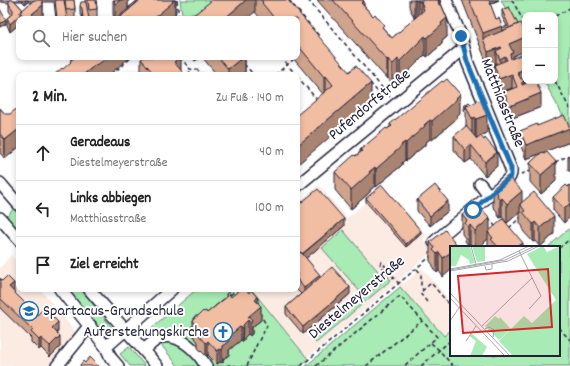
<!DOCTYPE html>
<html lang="de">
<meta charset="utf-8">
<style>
:root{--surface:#fff;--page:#f6f6f6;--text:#222;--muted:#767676;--line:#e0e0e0}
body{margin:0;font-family:Dekko,sans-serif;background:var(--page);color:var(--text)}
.controls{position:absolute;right:12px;top:12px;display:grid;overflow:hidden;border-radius:8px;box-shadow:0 2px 6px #0003}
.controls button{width:36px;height:36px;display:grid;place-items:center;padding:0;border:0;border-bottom:1px solid var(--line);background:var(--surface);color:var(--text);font:20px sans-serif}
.stop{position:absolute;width:12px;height:12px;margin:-9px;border:3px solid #1f6fb2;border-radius:50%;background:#fff}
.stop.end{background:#1f6fb2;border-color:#fff;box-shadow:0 1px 4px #0008}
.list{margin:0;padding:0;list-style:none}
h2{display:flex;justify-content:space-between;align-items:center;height:52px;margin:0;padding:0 16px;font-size:17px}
h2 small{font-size:13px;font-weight:400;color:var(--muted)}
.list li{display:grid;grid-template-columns:26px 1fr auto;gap:12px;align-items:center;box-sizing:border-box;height:56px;padding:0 16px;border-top:1px solid var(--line)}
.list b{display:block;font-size:15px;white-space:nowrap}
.list p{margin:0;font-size:13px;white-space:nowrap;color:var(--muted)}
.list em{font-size:13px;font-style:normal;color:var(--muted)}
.icon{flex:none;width:22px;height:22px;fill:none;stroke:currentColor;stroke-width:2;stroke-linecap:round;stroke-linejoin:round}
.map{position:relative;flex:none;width:570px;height:366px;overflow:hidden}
.search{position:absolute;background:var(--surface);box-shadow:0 2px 6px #0003;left:16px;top:16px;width:284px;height:44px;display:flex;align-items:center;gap:10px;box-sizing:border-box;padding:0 14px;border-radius:8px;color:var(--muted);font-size:15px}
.panel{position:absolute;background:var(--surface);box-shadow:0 2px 6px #0003;left:16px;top:72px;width:284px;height:220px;border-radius:8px}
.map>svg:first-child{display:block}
.built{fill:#fbebe3}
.green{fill:#a9ebb4;stroke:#668678}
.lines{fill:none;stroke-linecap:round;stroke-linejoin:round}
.minor-casing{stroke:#22223b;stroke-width:14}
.path{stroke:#22223b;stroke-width:1.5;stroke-dasharray:4 3;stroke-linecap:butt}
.minor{stroke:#fff;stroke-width:11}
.wall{fill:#cfa38c;stroke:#22223b;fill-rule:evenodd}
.shaded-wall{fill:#a98472;stroke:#22223b}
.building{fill:#f1bda3;stroke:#22223b}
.route{stroke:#1f6fb2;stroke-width:5}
.labels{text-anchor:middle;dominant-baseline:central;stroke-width:4;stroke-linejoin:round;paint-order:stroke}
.street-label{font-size:16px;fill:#22223b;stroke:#fff}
.poi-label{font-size:16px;fill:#22223b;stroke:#fff;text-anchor:start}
.inset-road{fill:none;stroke:#a7a7b1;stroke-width:1}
.view{fill:#d62828;fill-opacity:0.15;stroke:#d62828;stroke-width:2}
.inset-edge{fill:none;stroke:#22223b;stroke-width:2}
</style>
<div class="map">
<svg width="570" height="366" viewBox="0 0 570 366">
<rect width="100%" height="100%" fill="#fff"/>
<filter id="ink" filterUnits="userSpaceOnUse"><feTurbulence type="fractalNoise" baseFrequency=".025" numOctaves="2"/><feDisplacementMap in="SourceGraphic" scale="8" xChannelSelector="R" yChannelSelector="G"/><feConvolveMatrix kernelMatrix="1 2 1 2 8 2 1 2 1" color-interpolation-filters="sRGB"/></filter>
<g filter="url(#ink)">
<path class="built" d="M382 184 427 236 423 239 433 251 400 279 404 284 422 268 451 302V330L444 336 396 283 307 358 251 289H297V204L319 185 347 218 366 202 364 200Z
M11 255 19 264V289H40L77 334 52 366H0V268Z"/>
<path class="green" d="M180 0H213C202 10 198 16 182 14Z
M501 0H570V129L544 81H555V15H525V45Z
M13 209 19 215V233L6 218Z
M570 228V366H306L400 287 444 336 451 330V355H559V247H548Z
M343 230 383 277 362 294 322 248Z
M388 277 391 280 316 343 313 340Z
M66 289H81L114 330V332L106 337Z
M197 289H231L235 294 240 289H251L308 359 300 366H178L149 330Z
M129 347 145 366H130L120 354Z"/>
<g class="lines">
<g class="minor-casing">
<path id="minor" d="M0 183 19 205
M480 184 489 196
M297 186 463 49
M0 218 19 240
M434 242 503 184C508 179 512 177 511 169L467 61 461 36 446 0
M60 289 106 347 111 358 118 366
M89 289C111 315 135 339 157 366
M106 347 172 289
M144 350C149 346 155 339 162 337 180 333 198 352 206 366
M57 366 90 325"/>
</g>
<path class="path" d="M177 0 179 18 178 19
M289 0 320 37 318 38
M308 0 390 97
M512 0 525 24
M555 16 570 8
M180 57 190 69 200 71 203 75
M281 57 296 75
M244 64 254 75
M349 72 355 66 356 67
M111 75 132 57
M189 75 190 69
M275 75 294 59
M297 76 318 101
M555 81 570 109
M370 83 384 99
M555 162 570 155
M521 174 531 171
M489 218 495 226
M509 228 521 217
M559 248 570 239
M417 269 421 274V286L423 290
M387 273 390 276 393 278
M384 275 387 273 380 264 382 262 399 284
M230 295 238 289
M427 302 420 293 431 283 449 304 451 314
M559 328 570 340
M185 332 193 326
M431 343 439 350 453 366
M227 366 228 365 237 366
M247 366 257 344 267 326 260 314
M301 366 431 256
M316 366 400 296 437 337 404 366
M366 366 422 321
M421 366 451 340"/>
<use href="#minor" class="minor"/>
</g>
<path class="wall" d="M0 0H74L75 9V19H56L54 2H44L43 3V15L39 19H19V24L10 32 7 25V18L11 14 9 11V3L1 2ZM15 1H22L25 4 28 2H31L23 10Z
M85 0H96L97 9V19H82V16L80 13V6L85 2Z
M113 0H128V8L138 0H176V13L175 14V17L173 19H114L113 14Z
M212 0H288L371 102 323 94 292 57H297V19H261L255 12Z
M317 0H363L364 6 392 38 417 17 414 18 409 6V0H440V4L447 37 442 41V44L427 57 425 55 400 80 398 78 392 83 388 78 387 79Z
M462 0H499L490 4 496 19 502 28 507 26 502 17V10L509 7 513 58 524 83V84L541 107 510 119 504 106V92L512 89V88L499 93 494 79V65L496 64V63L488 66Z
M192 57H200L195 61Z
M202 57H245V74L244 75H217Z
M141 59 181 71 185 75H141Z
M469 102 487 133 476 138 497 166 485 176 471 159 465 163 454 150V136L467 127 466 125V112L464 110V106Z
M0 108 5 114V159L0 153Z
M460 113 457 116V118L432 140 430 139 425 143V145L406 161 405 160 402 163V165L376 187 375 186 370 190V192L351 209 335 190V172L360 152V150L387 129 390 127V124Z
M537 126 570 142 543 152 556 181 541 194 530 182V163L542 153 526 159 520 144V131Z
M570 155V172L568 170V157Z
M570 185V217L564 223 553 210V197Z
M493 188 522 203 554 234 540 247 535 241 533 242 523 231V227L520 223V212L507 223 502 217 500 218 497 214V211L493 207Z
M366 198 421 234 406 247 366 202Z
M417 200 448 211 430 226 417 211Z
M297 206 344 226 306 258 320 278 350 294 303 334 286 314V307L301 294 296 289H297Z
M462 215 490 230 523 247H488V239L479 247H473L470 244 468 245 465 241V238L462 234Z
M430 242 458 247 443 277 439 271 437 273 433 268V265L430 261Z
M0 278 37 315 58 332 57 333 60 347 50 357 41 348 39 350 31 342V338L0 308Z
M226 294 231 297 258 302 261 320 252 327V334L250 336 248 334 244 338V340L242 342 241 340 229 350V355L223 359V362L222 363 220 362 217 364 208 355 206 356 198 348V342L193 335V321L194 320V317L198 316 204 312 207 313 226 297Z"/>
<path class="shaded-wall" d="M25 0H28V2L25 4Z
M120 0H128V12L120 19H115V4Z
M174 0H175V17L173 19H153Z
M246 0H255V12L246 19H224Z
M414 0H416V17L414 18Z
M438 0H440V18Z
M484 0H499L484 6Z
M364 1V20L361 3Z
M421 1V20L418 21V2Z
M43 5V15L39 19H32V14Z
M20 15V19H19V24L10 32V24Z
M447 18V37L442 41V44L427 57V38L441 23Z
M6 20V24L0 27V24Z
M502 26V37L483 39V33Z
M425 36V55L400 80V61Z
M525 37V51L513 56V65L510 67 509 44Z
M501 47V58L505 56V70L500 72V59L496 51V63L488 66V52Z
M71 57H74V59L71 62Z
M108 57H130L109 75H83L95 65Z
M181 57V75L174 62Z
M195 57H200L195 61Z
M243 57H245V74L244 75H228V69Z
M388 59V78L387 79V60Z
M398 59V78L392 83V65Z
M525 69V81H528L524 83V95L517 72Z
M512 74V88L499 93V79Z
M326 76V95L324 96V77Z
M371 83V102L297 165V146Z
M541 93V107L510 119V106Z
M460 94V113L457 116V118L432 140V121Z
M487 115V133L476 138V119Z
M475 117V136L472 138V119Z
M430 120V139L425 143V145L406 161V143Z
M570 128V142L526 159V145Z
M19 129V147L5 159V140Z
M405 142V160L402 163V165L376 187V169Z
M471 145V159L465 163V150Z
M497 152V166L485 176V162Z
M556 162V181L541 194V175Z
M375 167V186L370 190V192L351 209V190Z
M522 191V207L520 204V212L507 223V204Z
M502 198V217L500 218V200Z
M448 201V211L430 226V216Z
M570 203V217L564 223V209Z
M554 216V234L540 247V228Z
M490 218V234L488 232V239L479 247H475V231Z
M344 219V226L297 266V259Z
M535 222V241L533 242V224Z
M470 225V244L468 245V227Z
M421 231V234L406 247V244Z
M523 243V247H517Z
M439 252V271L437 273V254Z
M451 252V270L443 277V258Z
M320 275V285L304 298V288Z
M14 283V294L9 287Z
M350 287V294L303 334V327Z
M258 298V309L261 306V320L252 327V334L250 336V322L248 320V334L244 338V340L242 342 243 325 248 317 255 300Z
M58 322V332L52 339V328Z
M241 326V340L229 350V355L223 359V362L222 363V350L223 346 228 337Z
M60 336V347L50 357V346Z
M41 338V348L39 350V340Z
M208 341V355L206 356V343Z
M220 349V362L217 364V351Z"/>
<path class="building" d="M9 0H14L23 10 20 12V15L10 24 7 18 13 13V10L9 4Z
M34 0H42L43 5 32 14 37 19H26L20 12Z
M55 0H64L67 19H57Z
M65 0H74L75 9 66 10Z
M88 0H96L97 9 89 10Z
M114 0H120L115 4Z
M138 0H140L118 19H116Z
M140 0H174L172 1 173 2 153 19H118Z
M212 0H246L224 19H189Z
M261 0H288L349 72 356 66 371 83 297 146V115L333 85 326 76 324 77 297 44V19H275L262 3 263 2Z
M333 0H363L364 1 361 3 373 16 375 14 384 25 382 27 392 38 424 10 421 1 418 2 417 0H438L439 5 441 4 447 18 441 23 442 25 427 38 425 36 400 61 398 59 392 65 388 59 387 60Z
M469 0H489L496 19 499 18 502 26 483 33Z
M81 2H86L89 19H83L82 8 80 6Z
M509 7 518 24 502 31V28L509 26 502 10Z
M0 9 6 20 0 24Z
M521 23 525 31V37L509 44 513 52 510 54 511 59 525 53V69L517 72 521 79H523L524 82H522V85L531 81H536L541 93 510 106 504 92 517 87 512 74 499 79 494 65 507 60 505 56 500 59 496 51 502 48 501 47 488 52 483 39Z
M75 57H108L100 63 95 65 83 75H54L62 68 63 69 71 62 70 61Z
M144 57H181L174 62 185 75H155L141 59Z
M218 57H243L228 69Z
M447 79 460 94 456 98 457 99 432 121 430 120 424 125 425 126 406 143 405 142 401 145 402 146 376 169 375 167 369 172 370 173 351 190 335 172 354 155 356 156 362 151 360 150 386 128 387 129 392 126 390 124 442 81 443 82Z
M481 100 487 115 476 119 475 117 472 119 466 106Z
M469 102 471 104 466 106V109L464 106Z
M19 107V129L5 140 0 134V108L5 114H10Z
M564 115 570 128 526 145 520 131 537 124V126Z
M466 126 477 139 481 136 484 140 485 138 497 152 485 162 471 145 465 150 454 136Z
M542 152 544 154 547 152 556 162 541 175 530 163Z
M508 176 522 191 507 204 502 198 500 200 497 196 498 194 493 188Z
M382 185 421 231 406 244 366 198Z
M435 185 448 201 430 216 417 200Z
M566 185 568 187 570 185V203L564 209 553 197Z
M318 189 344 219 302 254 301 252 297 255V206Z
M534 192 554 216 540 228 535 222 533 224 523 212 525 211 520 204Z
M476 203 490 218 475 231 470 225 468 227 465 223 467 221 462 215Z
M503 219 523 243 517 247H498L491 239 493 238 488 232Z
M445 230 458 246 456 247H451V252L443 258 439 252 437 254 433 250 435 248 430 242Z
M301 252 320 275 304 288 297 279V255Z
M332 267 350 287 303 327 286 307Z
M7 276 14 283 9 287 37 315 44 308 58 322 52 328 60 336 50 346 41 338 39 340 31 332 33 330 0 298V278L2 281Z
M240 289H246L249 293 251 290 258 298 255 300 261 306 248 317 250 316 252 321 250 322 248 320 243 325 244 327 242 328 241 326 228 337 229 339 228 340 229 342 223 346V348L222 350 220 349 217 351 208 341 206 343 198 334 200 332V330L193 321 195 319 194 317 196 316H198L203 311 204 312 206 311 207 313 228 296 226 294 228 292 231 297 237 292V290H239Z
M90 357 99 366H80V365L83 361 85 363Z"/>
</g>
<g class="lines" filter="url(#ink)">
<path class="route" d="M461 36 467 61 511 168V176L473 210"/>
</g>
<defs>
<g id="school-ring" transform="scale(1)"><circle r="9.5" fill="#fff" stroke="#1f6fb2" stroke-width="1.5"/><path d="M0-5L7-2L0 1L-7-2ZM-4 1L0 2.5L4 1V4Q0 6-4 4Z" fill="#1f6fb2"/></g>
<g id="church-ring" transform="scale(1)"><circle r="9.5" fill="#fff" stroke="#1f6fb2" stroke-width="1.5"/><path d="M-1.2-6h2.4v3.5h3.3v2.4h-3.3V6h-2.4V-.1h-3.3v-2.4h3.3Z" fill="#1f6fb2"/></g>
</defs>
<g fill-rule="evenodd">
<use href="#school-ring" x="29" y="311"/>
<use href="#church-ring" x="223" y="332"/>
</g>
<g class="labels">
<g class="street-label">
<text transform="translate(502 103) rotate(68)">Matthiasstraße</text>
<text transform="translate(370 105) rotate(-40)">Pufendorfstraße</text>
<text transform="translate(357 298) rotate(-40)">Diestelmeyerstraße</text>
</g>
<g class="poi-label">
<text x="43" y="311">Spartacus-Grundschule</text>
<text x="209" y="332" text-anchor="end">Auferstehungskirche</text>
</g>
</g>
<g transform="translate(450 246)">
<rect width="110" height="110" fill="#fff"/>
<path d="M0 0H20L25 17 20 18 19 14 11 9 6 20H0ZM22 0H35V15L27 16ZM93 0 97 6 110 0V110H63L49 95 74 70 82 77 106 54 77 8ZM45 70 49 73 50 71 61 83 49 94 35 80ZM21 87 37 101 32 110H20L26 95 19 90Z" fill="#a9ebb4"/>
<path class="inset-road" d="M21 0 26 18M69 5 91 50 79 63M35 20 36 24 42 23V18M0 23 50 14 79 0M0 24 55 14 85 0M0 25 58 15 89 0M0 47 60 110M0 52 55 110M0 75 11 59M32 80 82 32M35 83 39 81 44 84 43 91M16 95 26 80"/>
<path class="view" d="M98 23 102 81 13 87 8 30Z"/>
<rect width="110" height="110" class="inset-edge"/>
</g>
</svg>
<div class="controls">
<button>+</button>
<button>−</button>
</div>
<div class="stop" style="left:473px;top:210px"></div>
<div class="stop end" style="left:461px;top:36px"></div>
<div class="search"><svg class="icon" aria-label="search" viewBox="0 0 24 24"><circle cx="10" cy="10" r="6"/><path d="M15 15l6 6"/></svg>Hier suchen</div>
<section class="panel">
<h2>2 Min.<small>Zu Fuß · 140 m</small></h2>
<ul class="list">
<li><svg class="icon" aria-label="ahead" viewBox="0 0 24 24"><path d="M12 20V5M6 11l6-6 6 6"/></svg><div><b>Geradeaus</b><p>Diestelmeyerstraße</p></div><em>40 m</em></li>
<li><svg class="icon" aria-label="left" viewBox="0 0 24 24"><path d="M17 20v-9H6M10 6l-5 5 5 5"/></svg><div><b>Links abbiegen</b><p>Matthiasstraße</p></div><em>100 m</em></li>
<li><svg class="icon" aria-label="arrive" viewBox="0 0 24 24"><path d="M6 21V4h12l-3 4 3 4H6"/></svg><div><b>Ziel erreicht</b></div></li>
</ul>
</section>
</div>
